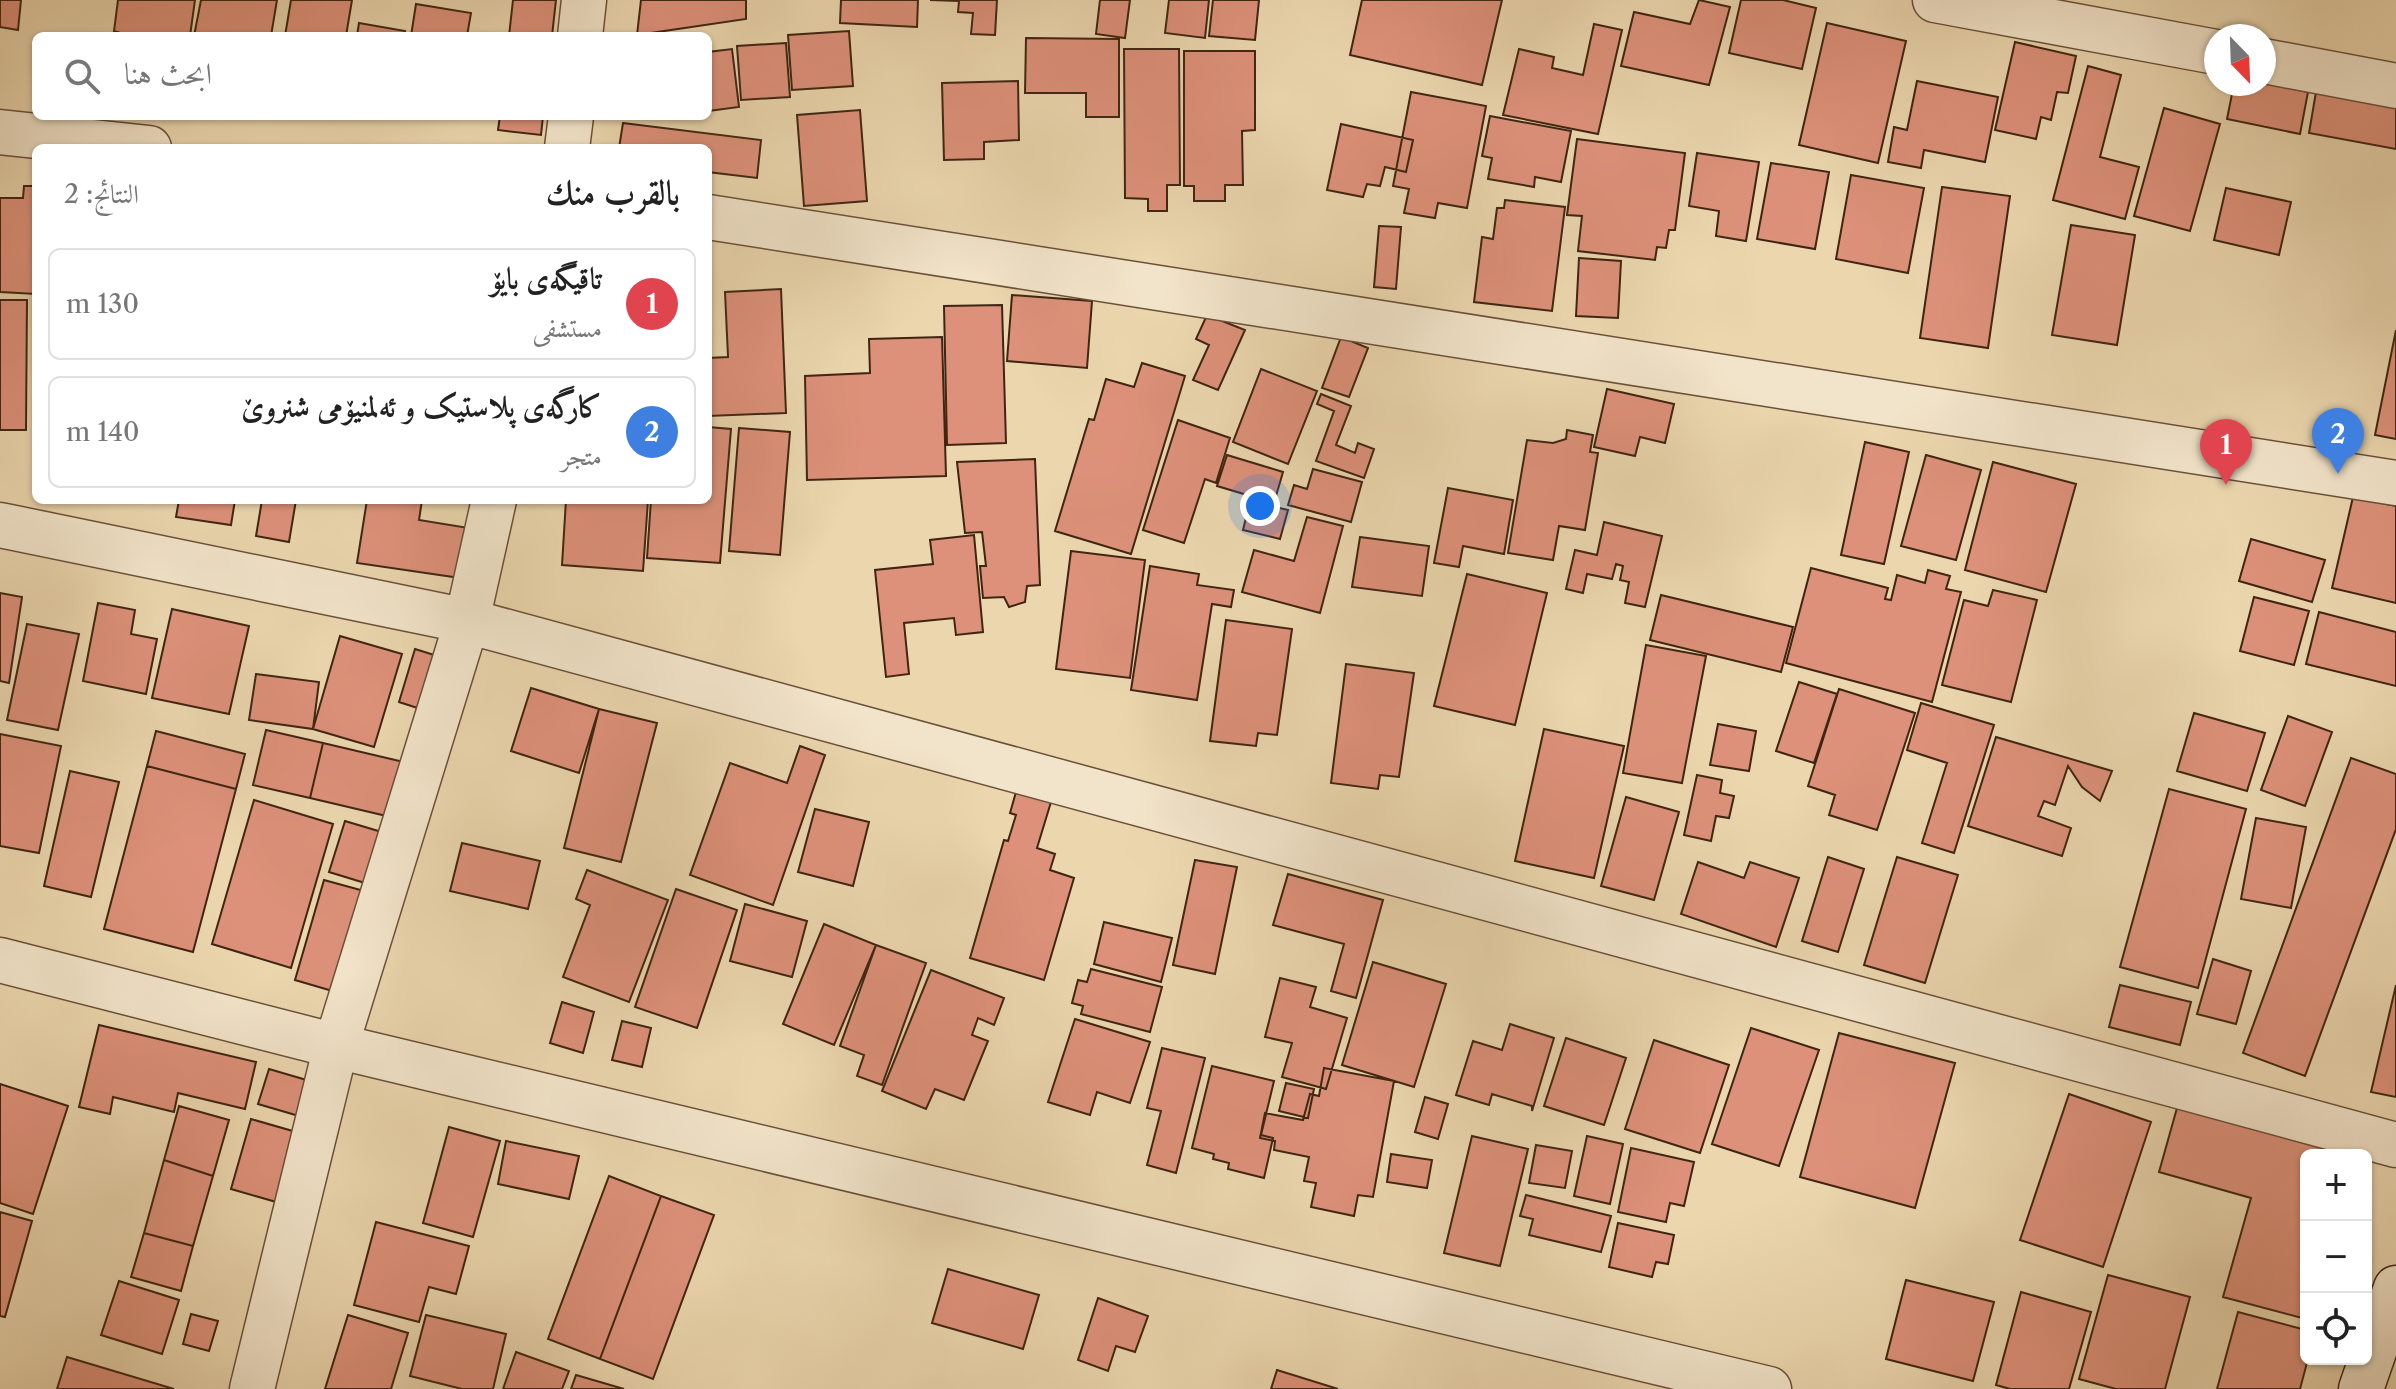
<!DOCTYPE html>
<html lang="ar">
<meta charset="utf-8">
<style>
:root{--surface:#fff;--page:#f6f6f6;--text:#222;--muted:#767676;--line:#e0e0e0;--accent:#d93025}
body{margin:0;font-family:"Libre Caslon Text",Amiri,serif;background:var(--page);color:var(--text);direction:rtl}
.controls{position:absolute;right:24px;bottom:24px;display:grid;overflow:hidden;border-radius:12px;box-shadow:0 2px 6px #0004}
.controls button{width:72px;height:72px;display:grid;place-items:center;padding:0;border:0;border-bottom:2px solid var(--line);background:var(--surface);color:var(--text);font:40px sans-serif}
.compass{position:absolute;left:2204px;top:24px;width:72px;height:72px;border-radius:50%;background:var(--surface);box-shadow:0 2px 6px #0004;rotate:157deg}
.you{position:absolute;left:1260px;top:506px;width:28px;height:28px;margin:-20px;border:6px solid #fff;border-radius:50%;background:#1a73e8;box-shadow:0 0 0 12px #1a73e833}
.badge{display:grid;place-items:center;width:52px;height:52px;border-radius:50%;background:var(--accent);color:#fff;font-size:26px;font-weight:700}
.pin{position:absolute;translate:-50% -66px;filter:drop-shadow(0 2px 4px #0008)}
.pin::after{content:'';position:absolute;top:42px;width:28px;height:24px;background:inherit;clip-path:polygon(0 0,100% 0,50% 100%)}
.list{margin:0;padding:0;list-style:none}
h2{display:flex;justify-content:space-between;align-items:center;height:104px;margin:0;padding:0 32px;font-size:34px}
h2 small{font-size:26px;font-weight:400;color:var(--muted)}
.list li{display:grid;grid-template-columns:52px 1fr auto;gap:24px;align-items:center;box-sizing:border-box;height:112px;margin:0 16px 16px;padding:0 16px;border:2px solid var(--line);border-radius:12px}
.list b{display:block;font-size:30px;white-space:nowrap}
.list p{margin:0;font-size:26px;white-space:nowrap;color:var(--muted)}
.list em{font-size:26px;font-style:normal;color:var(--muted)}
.icon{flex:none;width:44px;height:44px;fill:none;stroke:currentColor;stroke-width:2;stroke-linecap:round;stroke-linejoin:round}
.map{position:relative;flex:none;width:2396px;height:1389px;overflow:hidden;direction:ltr}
.search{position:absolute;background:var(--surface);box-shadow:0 2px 6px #0004;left:32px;top:32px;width:680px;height:88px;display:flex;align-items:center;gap:20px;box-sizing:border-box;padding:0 28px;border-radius:12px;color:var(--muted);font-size:30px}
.panel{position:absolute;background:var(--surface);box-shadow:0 2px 6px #0004;left:32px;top:144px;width:680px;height:360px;border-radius:12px;direction:rtl}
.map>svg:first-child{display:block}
.building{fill:#dd917a;stroke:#3f2512;stroke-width:2}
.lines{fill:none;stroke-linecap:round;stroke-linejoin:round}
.street-casing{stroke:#6a5139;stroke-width:47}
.secondary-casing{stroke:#3f2512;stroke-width:47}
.street{stroke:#f2e4ca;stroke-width:44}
.secondary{stroke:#f2e4ca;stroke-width:44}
</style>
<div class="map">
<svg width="2396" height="1389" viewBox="0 0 2396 1389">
<rect width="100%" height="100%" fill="#ebd6ae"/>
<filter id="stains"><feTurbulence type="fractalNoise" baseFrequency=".0025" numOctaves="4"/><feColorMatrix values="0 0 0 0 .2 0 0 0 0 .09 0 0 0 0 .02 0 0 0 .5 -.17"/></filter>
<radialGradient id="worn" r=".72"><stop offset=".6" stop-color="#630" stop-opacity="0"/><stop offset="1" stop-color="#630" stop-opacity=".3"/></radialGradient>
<path class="building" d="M0 0H21L18 30 0 27Z
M118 0H195L190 36H130L114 31Z
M201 0H277L271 36H194Z
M291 0H352L346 36H285Z
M513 0H556L552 36H509Z
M641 0H746V19L637 35Z
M841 0H918L917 27 840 23Z
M930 0H997L995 35 971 34 973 13 958 12 959 1Z
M1100 0H1130L1125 38 1096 34Z
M1169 0H1209L1205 38 1165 33Z
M1213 0H1259L1255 40 1209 36Z
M1362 0H1502L1482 85 1350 55Z
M1699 0 1730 7 1709 85 1621 66 1634 12 1690 24Z
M1741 0H1783L1816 8 1802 69 1729 53Z
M416 4 471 13 467 36H411Z
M359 23 405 31 404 36H357Z
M1827 23 1906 41 1878 163 1799 145Z
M1594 24 1622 30 1598 134 1503 115 1519 49 1554 57 1552 68 1583 75Z
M849 31 853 86 792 90 788 35Z
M1026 38 1119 39V117H1086V93H1025Z
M2015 42 2076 56 2068 93 2057 92 2051 120 2041 117 2036 139 1995 130Z
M786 43 790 97 741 100 737 46Z
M732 49 739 107 708 111V52Z
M1124 49H1179L1180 185H1167V211H1148V199L1125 198Z
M1184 51H1255V130L1242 131 1243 185H1225V201H1194V186H1184Z
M2088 66 2121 75 2100 157 2139 167 2125 219 2053 200Z
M1018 81 1019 140 984 142V159L944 160 942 83Z
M1917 81 1998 97 1985 162 1924 150 1921 168 1888 162 1894 127 1907 130Z
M2264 83 2308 92 2300 134 2227 119 2234 84Z
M1411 92 1486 106 1467 208 1438 203 1435 218 1404 213 1409 189 1393 186Z
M2316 92 2396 107V149L2309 133Z
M2164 108 2220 124 2190 231 2134 216Z
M860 110 867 201 804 206 797 115Z
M500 116H543L541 135 498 130Z
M1490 116 1571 131 1561 182 1535 177 1534 187 1488 179 1492 158 1482 156Z
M623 123 761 140 757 178 708 172V148H619Z
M1341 124 1413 140 1406 172 1385 167 1380 186 1367 184 1363 197 1327 190Z
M1577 139 1685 153 1675 230H1669L1666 248 1657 247 1655 260 1578 251 1582 216 1567 215Z
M1697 153 1759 162 1746 241 1716 236 1719 211 1689 206Z
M1771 163 1829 172 1815 249 1757 239Z
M1851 175 1924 188 1908 273 1836 259Z
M24 186H36V294L0 292V198H23Z
M1942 187 2010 196 1988 348 1920 338Z
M2226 188 2291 202 2279 255 2214 240Z
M1505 200 1565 207 1552 311 1474 302 1482 237 1493 239 1497 208H1504Z
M2071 225 2135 235 2117 345 2052 335Z
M1379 226 1401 227 1396 289 1374 287Z
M1579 258 1621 261 1618 318 1576 316Z
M781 289 786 413 708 416V358L728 357 725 292Z
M1012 295 1092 301 1087 368 1007 361Z
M0 300H27L26 430H0Z
M1002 305 1006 443 947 445 944 306Z
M1207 315 1245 330 1218 390 1193 380 1209 345 1196 339Z
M2396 330V439L2375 435Z
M942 337 946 476 807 480 805 376 870 373 869 339Z
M1341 337 1368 348 1349 397 1322 388Z
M1142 363 1185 376 1131 554 1055 531 1089 419 1094 420 1106 379 1134 387Z
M1261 369 1317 391 1288 464 1233 442Z
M1607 389 1674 404 1665 443 1640 437 1635 456 1594 447Z
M1321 394 1351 406 1336 445 1355 453 1358 443 1374 449 1364 478 1316 461 1334 411 1317 404Z
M1178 420 1230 438 1216 483 1205 479 1184 543 1143 530Z
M708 427 731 429 720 563 647 558 651 500H708Z
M739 428 790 432 780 555 729 551Z
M1567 430 1593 435 1590 452 1598 453 1585 530 1559 526 1553 560 1508 553 1527 440 1553 443 1566 439Z
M1865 442 1909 452 1884 564 1841 555Z
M1227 455 1283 472 1274 503 1217 486Z
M1926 455 1981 470 1956 560 1901 546Z
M1035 459 1040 585 1027 586 1025 602 1009 607 1004 597 983 598 980 566H986L982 532 965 533 957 462Z
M1993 462 2076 484 2046 592 1965 570Z
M1313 469 1362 482 1351 522 1288 505 1294 485 1307 489Z
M1448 488 1513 500 1504 554 1463 546 1459 567 1434 563Z
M2353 497 2396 506V603L2332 588Z
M179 500H235L231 525 176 517Z
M262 500H296L289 542 256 536Z
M367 500H422L419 520 481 530 474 580 357 563Z
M566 500H648L643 571 562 565Z
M1250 501 1288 510 1280 539 1243 530Z
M1307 517 1343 526 1320 613 1242 592 1254 550 1294 561Z
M1604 522 1662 536 1645 607 1625 603 1629 582 1620 580 1623 566 1616 564 1612 579 1587 574 1583 593 1566 589 1575 550 1597 555Z
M974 535 983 632 956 635 954 618 904 623 909 674 886 677 875 570 933 564 930 540Z
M1360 537 1429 546 1422 596 1352 587Z
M2251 539 2325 560 2312 602 2239 581Z
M1071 551 1145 560 1130 678 1056 669Z
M1150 566 1199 574 1197 585 1234 590 1231 607 1212 604 1197 700 1131 690Z
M1811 568 1888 588 1885 599 1891 600 1897 575 1925 583 1928 570 1950 576 1946 589 1961 592 1932 702 1786 663Z
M1467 574 1547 593 1515 725 1434 706Z
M1993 590 2037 600 2011 702 1942 685 1964 600 1988 606Z
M0 593 22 597 9 683 0 681Z
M1661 595 1793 627 1781 672 1650 640Z
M2254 597 2309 611 2294 665 2240 651Z
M98 603 135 610 131 634 157 639 146 694 83 681Z
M172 609 249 626 229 714 152 698Z
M2319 612 2396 632V686L2306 664Z
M1226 620 1292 629 1277 735 1258 733 1256 746 1210 741Z
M27 624 79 634 58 730 7 720Z
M340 636 402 654 374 747 313 729Z
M1646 645 1706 656 1682 783 1623 773Z
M415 649 450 660 433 713 399 702Z
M1346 664 1414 673 1399 777 1380 775 1378 789 1331 783Z
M256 674 319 682 313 729 249 720Z
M1799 682 1837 694 1814 763 1776 751Z
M531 688 599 709 579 773 511 751Z
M1839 689 1915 713 1877 830 1829 815 1835 795 1808 786Z
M1921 703 1994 725 1954 853 1922 843 1947 763 1907 750Z
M599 709 657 723 621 862 564 848Z
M2194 713 2265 733 2247 791 2177 771Z
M2288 716 2332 732 2305 806 2261 790Z
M1718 724 1756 731 1749 771 1710 765Z
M1544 729 1624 746 1594 878 1515 861Z
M266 730 323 743 310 798 253 785Z
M156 731 245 754 236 789 147 766Z
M0 734 61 746 39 853 0 846Z
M1996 737 2112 771 2100 801 2082 787 2068 766 2055 805 2044 801 2038 816 2071 828 2062 856 1968 826Z
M323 743 408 763 395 818 310 798Z
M800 746 825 755 773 905 690 875 730 763 787 783Z
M2351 758 2396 774V829L2305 1076 2243 1053Z
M147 766 236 789 193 952 104 929Z
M70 771 119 782 91 897 44 886Z
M1697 775 1722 780 1720 793 1734 796 1729 818 1716 816 1711 841 1684 835Z
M2169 789 2246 809 2198 988 2120 967Z
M1016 792 1051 802 1037 848 1055 854 1050 870 1074 878 1044 980 970 958 1004 840 1008 841 1016 815 1010 813Z
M1626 797 1679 812 1654 900 1601 886Z
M254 800 333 824 291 968 212 944Z
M815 809 869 822 853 886 798 872Z
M2256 818 2306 827 2291 908 2241 899Z
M345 821 395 836 378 887 329 872Z
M462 843 540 861 528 909 450 891Z
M1828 857 1864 869 1838 952 1802 941Z
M1897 857 1958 875 1925 983 1864 965Z
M1195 860 1237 867 1215 974 1173 965Z
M1698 862 1744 878 1750 862 1799 878 1776 947 1681 914Z
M587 870 668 900 629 1002 563 977 590 905 576 899Z
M1288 874 1383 900 1356 998 1331 991 1344 944 1273 925Z
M324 880 375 894 346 995 295 980Z
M676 889 737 910 697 1028 635 1007Z
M745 904 807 921 792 977 730 961Z
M1104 922 1172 938 1161 982 1094 964Z
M824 924 876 945 834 1045 783 1024Z
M876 945 926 963 882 1085 857 1076 864 1055 840 1046Z
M2213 959 2251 971 2236 1024 2197 1014Z
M1373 962 1446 984 1414 1087 1342 1065Z
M1091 969 1162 987 1150 1032 1081 1014 1083 1006 1072 1003 1078 980 1087 982Z
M931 970 1004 998 994 1025 978 1018 972 1035 988 1041 964 1100 935 1089 926 1109 882 1091Z
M1280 978 1316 987 1310 1007 1347 1018 1326 1089 1282 1077 1292 1043 1265 1037Z
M2120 985 2191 1002 2180 1045 2109 1027Z
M2396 985V1097L2371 1092Z
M562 1002 594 1012 583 1053 550 1043Z
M1075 1019 1150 1042 1130 1103 1097 1092 1090 1115 1048 1102Z
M622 1021 651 1028 642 1067 612 1060Z
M1510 1024 1554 1038 1532 1111V1106L1492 1094 1489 1105 1456 1095 1473 1041 1502 1050Z
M99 1025 256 1062 245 1109 178 1093 174 1112 113 1097 110 1114 79 1107Z
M1751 1028 1819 1050 1779 1166 1712 1144Z
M1839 1033 1955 1063 1915 1208 1800 1177Z
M1566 1038 1626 1058 1604 1125 1544 1106Z
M1654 1040 1729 1065 1700 1153 1625 1129Z
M1162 1048 1205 1058 1176 1173 1147 1165 1161 1111 1147 1108Z
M1212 1066 1274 1081 1261 1135 1273 1138 1264 1178 1228 1169 1229 1163 1213 1159 1214 1154 1192 1148Z
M1324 1068 1394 1081 1373 1197 1358 1195 1354 1216 1311 1207 1316 1183 1304 1181 1309 1157 1274 1150 1275 1141 1260 1138 1265 1113 1303 1120 1310 1094 1319 1096Z
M269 1069 327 1086 316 1121 258 1104Z
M1286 1083 1314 1089 1308 1118 1279 1111Z
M0 1084 68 1106 33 1214 0 1203Z
M2069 1094 2151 1122 2103 1267 2020 1240Z
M1425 1097 1448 1104 1438 1139 1415 1132Z
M179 1106 229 1120 213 1176 164 1160Z
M2177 1108 2348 1155H2306V1319L2223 1297 2251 1198 2159 1172Z
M251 1119 317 1138 297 1208 231 1189Z
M449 1127 500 1141 473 1237 423 1223Z
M1472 1136 1528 1149 1500 1266 1444 1253Z
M1587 1136 1623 1144 1610 1204 1574 1196Z
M506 1141 579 1156 569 1199 498 1184Z
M1536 1145 1572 1151 1565 1188 1529 1183Z
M1631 1148 1694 1162 1684 1206 1670 1203 1666 1222 1618 1212Z
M1391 1154 1432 1160 1427 1188 1387 1182Z
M164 1160 213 1176 193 1246 144 1233Z
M609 1176 661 1196 600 1359 548 1339Z
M1526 1195 1611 1216 1601 1252 1529 1235 1533 1219 1520 1216Z
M661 1196 714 1215 653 1379 600 1359Z
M0 1212 32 1221 5 1317 0 1316Z
M376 1222 469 1246 456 1294 429 1287 419 1322 354 1305Z
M1618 1223 1674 1235 1668 1264 1656 1262 1652 1277 1609 1267Z
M144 1233 193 1246 181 1291 131 1277Z
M948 1269 1039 1295 1023 1349 932 1323Z
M2108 1275 2190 1297 2165 1389H2116L2079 1379Z
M1906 1280 1994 1302 1973 1381 1886 1359Z
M119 1281 179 1300 162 1354 101 1335Z
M2021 1292 2091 1312 2069 1389H2010L1996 1385Z
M1098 1298 1148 1316 1135 1352 1116 1346 1108 1371 1078 1360Z
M2238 1312 2306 1330 2308 1359 2300 1389H2217Z
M191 1314 218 1321 209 1351 183 1344Z
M348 1315 408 1333 391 1389H325Z
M426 1315 506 1334 493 1389H462L410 1376Z
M516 1352 569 1371 562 1389H503Z
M67 1357 174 1389H57Z
M1277 1370 1338 1389H1271Z
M576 1375 624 1389H571Z"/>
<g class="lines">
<g class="street-casing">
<path id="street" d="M1935 0 2216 52
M580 36 584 0
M2264 61 2396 86
M0 132 149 148
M567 148 571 116
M708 217 2396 483
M0 525 467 621 2396 1145
M0 960 336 1046 1769 1389
M252 1389 336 1046 467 621 494 500"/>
</g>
<g class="secondary-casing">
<path id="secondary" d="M2361 1389 2396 1288"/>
</g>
<use href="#street" class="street"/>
<use href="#secondary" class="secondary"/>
</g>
<rect width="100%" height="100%" filter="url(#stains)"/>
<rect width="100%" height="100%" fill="url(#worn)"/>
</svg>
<div class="controls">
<button>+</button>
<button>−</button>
<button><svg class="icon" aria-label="locate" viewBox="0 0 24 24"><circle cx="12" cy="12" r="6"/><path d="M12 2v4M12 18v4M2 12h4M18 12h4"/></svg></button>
</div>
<svg class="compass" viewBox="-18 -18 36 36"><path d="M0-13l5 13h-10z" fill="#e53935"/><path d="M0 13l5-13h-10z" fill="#767676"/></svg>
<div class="you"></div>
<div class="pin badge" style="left:2226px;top:485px;background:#e0444e">1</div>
<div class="pin badge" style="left:2338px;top:474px;background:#3f7fe0">2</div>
<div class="search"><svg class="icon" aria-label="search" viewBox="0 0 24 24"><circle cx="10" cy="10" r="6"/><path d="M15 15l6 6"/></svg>ابحث هنا</div>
<section class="panel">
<h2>بالقرب منك<small>النتائج: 2</small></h2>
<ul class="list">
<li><span class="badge" style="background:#e0444e">1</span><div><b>تاقیگەی بایۆ</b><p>مستشفى</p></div><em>130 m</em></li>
<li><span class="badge" style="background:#3f7fe0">2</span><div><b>کارگەی پلاستیک و ئەلمنیۆمی شنروێ</b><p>متجر</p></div><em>140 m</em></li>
</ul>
</section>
</div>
